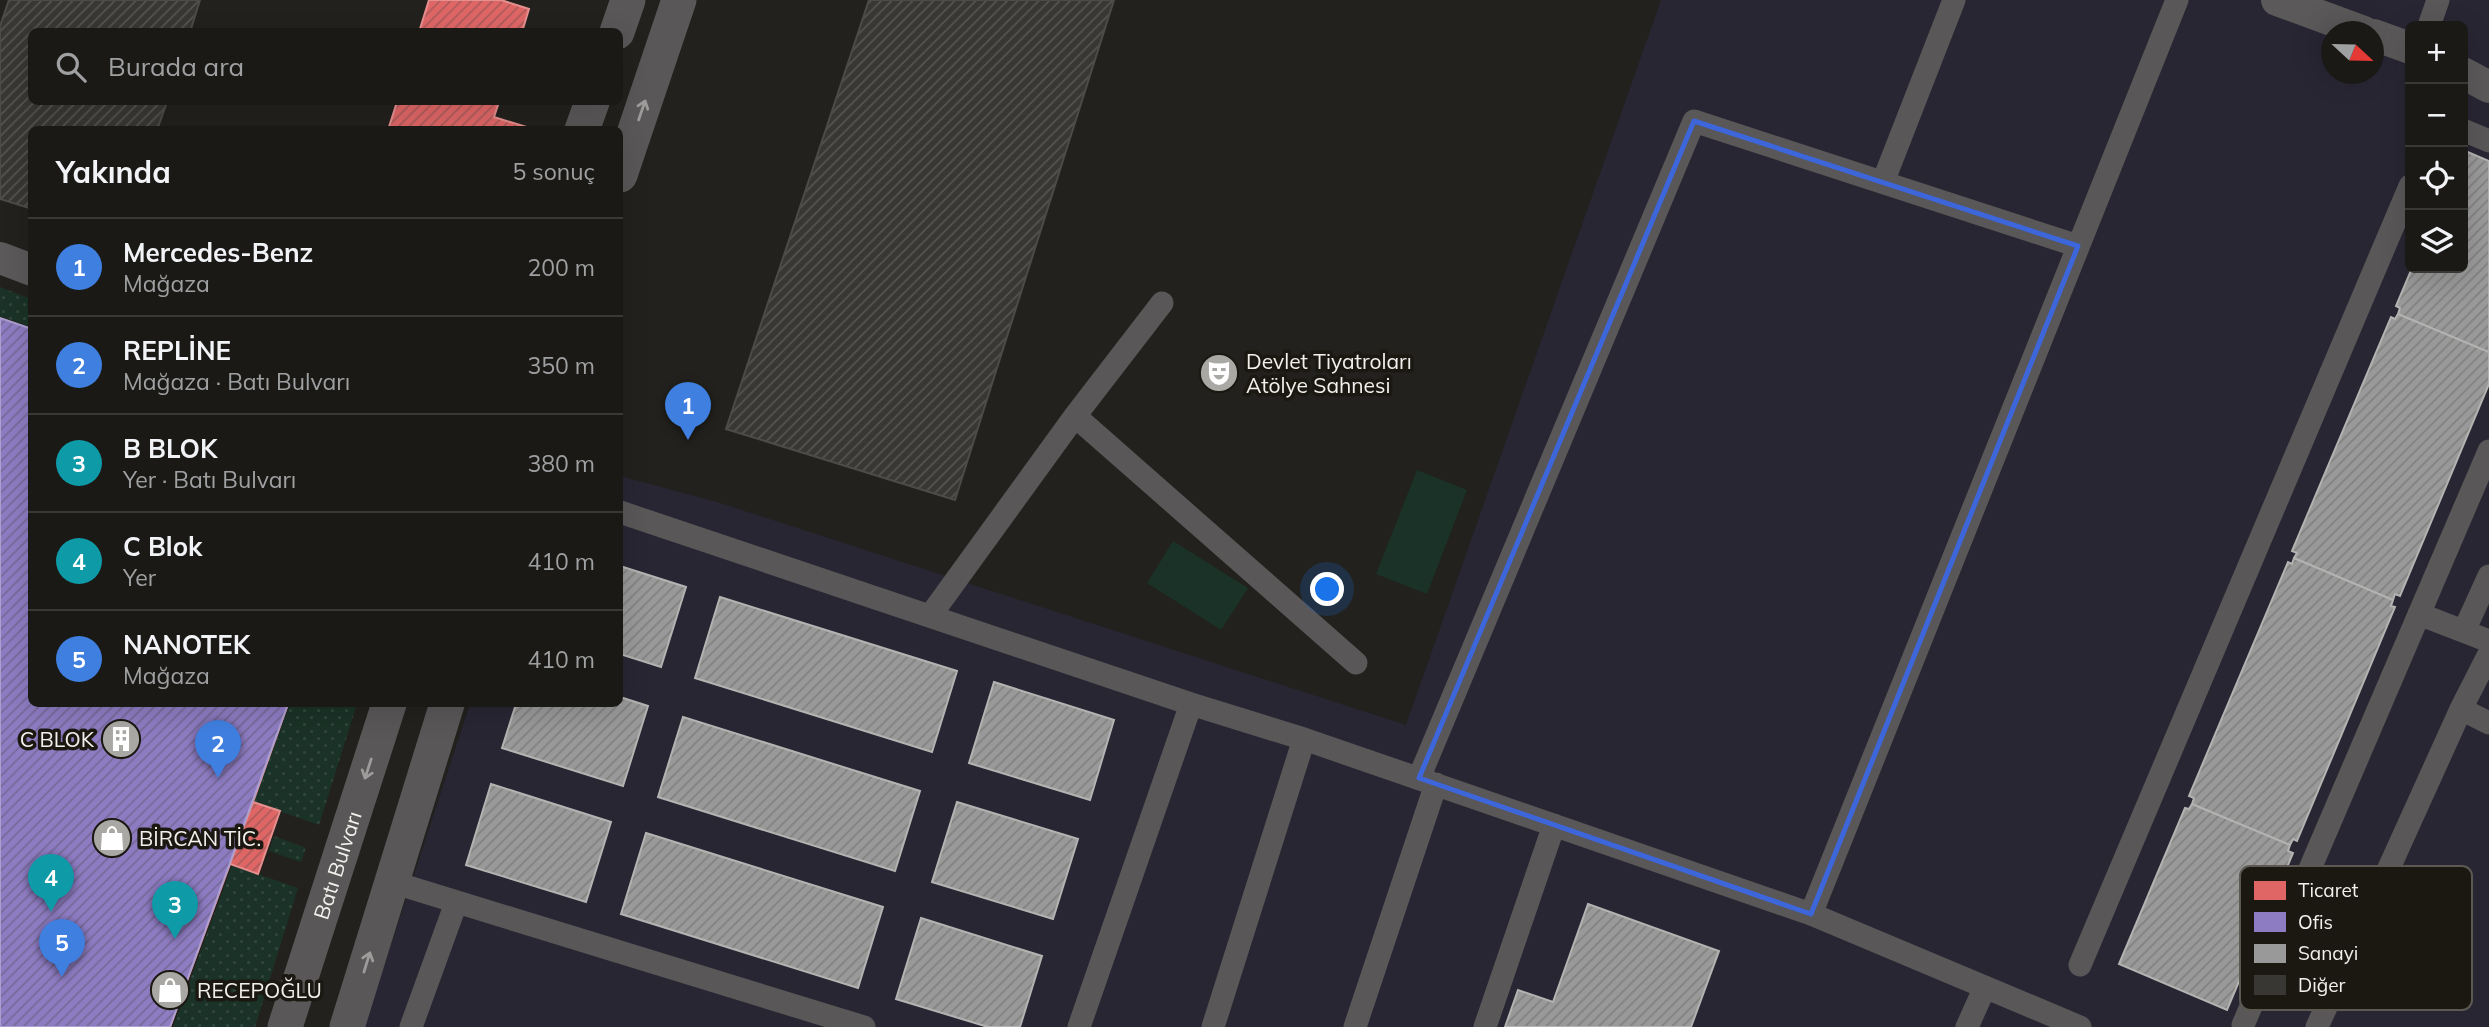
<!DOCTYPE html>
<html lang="tr">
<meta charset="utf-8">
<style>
:root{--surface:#1a1916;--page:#23221f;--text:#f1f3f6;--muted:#9fa0a1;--line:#383835;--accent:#a9a8a4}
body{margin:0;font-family:Mulish,sans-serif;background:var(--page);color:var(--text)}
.controls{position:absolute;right:21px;top:21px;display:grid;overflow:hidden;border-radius:10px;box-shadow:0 7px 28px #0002}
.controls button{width:63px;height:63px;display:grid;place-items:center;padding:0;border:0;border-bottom:2px solid var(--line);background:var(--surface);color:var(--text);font:35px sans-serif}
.compass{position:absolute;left:2321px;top:21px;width:63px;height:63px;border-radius:50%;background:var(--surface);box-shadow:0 7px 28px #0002;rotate:112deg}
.you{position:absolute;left:1328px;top:590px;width:24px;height:24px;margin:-18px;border:5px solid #fff;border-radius:50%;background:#1a73e8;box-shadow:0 0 0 10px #1a73e833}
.badge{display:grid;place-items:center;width:46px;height:46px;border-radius:50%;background:var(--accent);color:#fff;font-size:23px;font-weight:700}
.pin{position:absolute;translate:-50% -58px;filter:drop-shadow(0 2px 4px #0008)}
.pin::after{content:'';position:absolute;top:37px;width:24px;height:21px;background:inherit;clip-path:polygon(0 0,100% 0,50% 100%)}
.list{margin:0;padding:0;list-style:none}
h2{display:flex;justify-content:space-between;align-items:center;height:91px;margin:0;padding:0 28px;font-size:30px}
h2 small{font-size:23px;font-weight:400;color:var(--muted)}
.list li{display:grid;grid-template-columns:46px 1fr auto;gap:21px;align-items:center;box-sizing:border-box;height:98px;padding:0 28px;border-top:2px solid var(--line)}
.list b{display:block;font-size:26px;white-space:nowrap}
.list p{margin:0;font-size:23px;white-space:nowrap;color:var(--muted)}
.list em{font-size:23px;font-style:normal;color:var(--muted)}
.icon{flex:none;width:38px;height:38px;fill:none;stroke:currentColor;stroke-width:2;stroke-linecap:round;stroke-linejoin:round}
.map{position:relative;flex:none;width:2489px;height:1027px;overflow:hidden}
.search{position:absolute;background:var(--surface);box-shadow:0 7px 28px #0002;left:28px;top:28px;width:595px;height:77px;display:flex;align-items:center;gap:18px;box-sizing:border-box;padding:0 24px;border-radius:10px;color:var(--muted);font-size:26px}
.panel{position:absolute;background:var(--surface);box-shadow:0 7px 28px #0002;left:28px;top:126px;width:595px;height:581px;border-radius:10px}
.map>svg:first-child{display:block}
.industrial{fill:#282633;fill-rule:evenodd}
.grass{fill:url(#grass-dots)}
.garden{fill:#1a3227}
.shops{fill:url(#shops-hatch);stroke:#e58f8e;stroke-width:2}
.offices{fill:url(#offices-hatch);stroke:#ac9fcf;stroke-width:2}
.industry{fill:url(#industry-hatch);stroke:#b4b3b2;stroke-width:2}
.building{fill:url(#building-hatch);stroke:#4d4b48;stroke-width:2}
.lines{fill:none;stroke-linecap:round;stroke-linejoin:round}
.street{stroke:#595757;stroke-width:23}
.secondary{stroke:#5b5959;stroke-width:32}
.primary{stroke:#595757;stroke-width:35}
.oneway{stroke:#9e9c9a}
.marked{fill:none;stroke:#3d66db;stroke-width:5;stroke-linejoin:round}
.labels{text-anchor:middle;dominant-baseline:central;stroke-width:7;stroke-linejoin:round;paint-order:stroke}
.poi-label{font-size:21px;fill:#f2f0ec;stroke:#1b1812;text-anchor:start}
.street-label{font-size:21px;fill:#f2f0ec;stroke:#1b1812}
.key{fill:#1b1812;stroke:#5c5953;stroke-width:2}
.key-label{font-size:19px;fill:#f2f0ec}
</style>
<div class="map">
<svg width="2489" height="1027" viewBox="0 0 2489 1027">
<defs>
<pattern id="grass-dots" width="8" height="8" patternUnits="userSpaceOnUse" patternTransform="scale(1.75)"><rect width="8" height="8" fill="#1a3227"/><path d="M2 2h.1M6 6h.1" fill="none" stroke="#30463c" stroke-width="1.8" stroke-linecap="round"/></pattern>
<pattern id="shops-hatch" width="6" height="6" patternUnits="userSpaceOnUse" patternTransform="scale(1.75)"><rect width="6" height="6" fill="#e06666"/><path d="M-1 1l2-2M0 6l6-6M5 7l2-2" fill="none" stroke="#ab5c5b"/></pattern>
<pattern id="offices-hatch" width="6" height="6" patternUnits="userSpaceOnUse" patternTransform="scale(1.75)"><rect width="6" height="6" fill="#8e7cc3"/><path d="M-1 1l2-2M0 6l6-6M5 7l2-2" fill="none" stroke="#766a98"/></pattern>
<pattern id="industry-hatch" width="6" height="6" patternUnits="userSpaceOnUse" patternTransform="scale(1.75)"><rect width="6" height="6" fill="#999"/><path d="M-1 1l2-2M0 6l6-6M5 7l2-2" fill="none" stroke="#818180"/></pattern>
<pattern id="building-hatch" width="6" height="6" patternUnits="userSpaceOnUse" patternTransform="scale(1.75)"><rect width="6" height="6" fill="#393734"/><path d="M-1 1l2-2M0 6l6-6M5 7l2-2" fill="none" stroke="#565452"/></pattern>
</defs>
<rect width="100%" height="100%" fill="#22211d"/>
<path class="industrial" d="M1661 0H2489V1027H364L470 704H620V476L717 502 1406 725ZM2410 26H2463V268H2410ZM2332 32H2374V74H2332Z"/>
<path class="grass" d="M0 287 31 299V327L0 316Z
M290 704H357L319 825 253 802Z
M274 836 306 848 301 862 269 851Z
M232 865 298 888 255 1027H173Z"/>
<path class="garden" d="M1417 470 1467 490 1427 594 1376 574Z
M1173 541 1248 588 1221 630 1147 583Z"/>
<path class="shops" d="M429 0H501L529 9 522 32H419Z
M397 102H499L494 117 533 129 388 130Z
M32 360V652L9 714 0 710V447Z
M70 704H176L154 766 59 732Z
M70 704H176L154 766 59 732Z
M233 704H288L253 802 204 784Z
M233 704H288L253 802 204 784Z
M36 796 131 830 59 1027H0V895Z
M36 796 131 830 59 1027H0V895Z
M253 802 280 811 258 874 230 864Z
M180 846 230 864 170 1027H116Z
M180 846 230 864 170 1027H116Z"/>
<path class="offices" d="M0 318 32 329V704H288L170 1027H0Z"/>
<path class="industry" d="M2463 150 2489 161V352L2398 314 2400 308 2396 306 2412 268H2463Z
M2398 314 2489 352V384L2400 596 2395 594 2393 600 2294 558 2297 553 2292 551 2391 317 2395 319Z
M2294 558 2393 600 2391 606 2395 607 2297 841 2293 839 2290 845 2192 804 2194 798 2189 796 2288 562 2292 564Z
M620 566 686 587 661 667 620 654Z
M720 597 957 671 932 752 695 678Z
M994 682 1114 720 1090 800 969 763Z
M620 697 648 706 623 786 502 748 516 704H620Z
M683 717 920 791 895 871 658 797Z
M491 784 611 822 586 902 466 865Z
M957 802 1078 839 1053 919 932 882Z
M2192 804 2290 845 2288 851 2293 853 2227 1010 2119 964 2185 808 2189 809Z
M646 833 883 907 858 988 621 914Z
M1588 904 1719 951 1691 1027H1505L1518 990 1553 1002Z
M921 918 1042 956 1020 1027H988L896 999Z"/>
<path class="building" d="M9 0H200L190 32H32V102H167L157 130H32V209L0 199V26Z
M869 0H1114L955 500 726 429Z"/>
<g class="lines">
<path class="street" d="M2429 26 2438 0
M2463 130 2489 141
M1883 182 1954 0
M1075 416 1356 663
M620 512 1191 704 1304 739 1811 914 2080 1027
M2419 614 2489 641
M930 616 1075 416 1162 303
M2464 631 2489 576
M2461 709 2489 723
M1419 778 1694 121 2078 246
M392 882 864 1027
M1811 914 2177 0
M2080 965 2410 186
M2243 1025 2489 451
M411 1027 456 903
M1079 1027 1191 704
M1213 1027 1304 739
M1355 1027 1436 784
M1485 1027 1554 825
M1967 1027 1985 987
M2317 1027 2461 709 2489 654"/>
<path class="secondary" d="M2277 0 2364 32
M2374 35 2410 48
M2463 73 2489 87
M0 258 32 270"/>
<g class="primary">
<path d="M617 32 628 0"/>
<path d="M582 130 592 102"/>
<path d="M620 175 679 0"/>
<path id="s1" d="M285 1027 389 704"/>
<path d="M347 1027 447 704"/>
</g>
</g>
<defs><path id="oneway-shaft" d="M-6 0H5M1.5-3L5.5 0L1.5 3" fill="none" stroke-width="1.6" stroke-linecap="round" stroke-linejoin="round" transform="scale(1.75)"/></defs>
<g class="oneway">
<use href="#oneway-shaft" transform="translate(642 110) rotate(-71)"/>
<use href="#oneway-shaft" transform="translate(368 769) rotate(108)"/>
<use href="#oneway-shaft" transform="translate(367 962) rotate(-73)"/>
</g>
<path class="marked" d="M1694 121 2078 246 1811 914 1419 778Z"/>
<defs>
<g id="theatre-disc" transform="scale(2.0125)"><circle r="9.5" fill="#a9a8a4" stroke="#1b1812"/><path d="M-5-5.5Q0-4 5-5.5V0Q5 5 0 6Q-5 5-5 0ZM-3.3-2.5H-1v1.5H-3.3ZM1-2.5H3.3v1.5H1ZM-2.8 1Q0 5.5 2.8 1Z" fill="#fff"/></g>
<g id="building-disc" transform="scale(2.0125)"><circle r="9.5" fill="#a9a8a4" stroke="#1b1812"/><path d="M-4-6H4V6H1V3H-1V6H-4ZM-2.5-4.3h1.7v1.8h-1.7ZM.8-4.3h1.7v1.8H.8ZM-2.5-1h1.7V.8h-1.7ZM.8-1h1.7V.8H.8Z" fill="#fff"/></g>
<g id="shop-disc" transform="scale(2.0125)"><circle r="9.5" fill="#a9a8a4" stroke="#1b1812"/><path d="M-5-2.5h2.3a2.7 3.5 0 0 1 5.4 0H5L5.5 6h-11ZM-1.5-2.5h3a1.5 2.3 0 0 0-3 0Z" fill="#fff"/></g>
</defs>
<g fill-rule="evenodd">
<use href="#theatre-disc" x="1219" y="373"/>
<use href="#building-disc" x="121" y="739"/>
<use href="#shop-disc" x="112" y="838"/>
<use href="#shop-disc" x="170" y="990"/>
</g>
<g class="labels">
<g class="poi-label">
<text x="1246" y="361">Devlet Tiyatroları<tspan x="1246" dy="24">Atölye Sahnesi</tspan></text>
<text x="94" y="739" text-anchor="end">C BLOK</text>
<text x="139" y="838">BİRCAN TİC.</text>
<text x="197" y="990">RECEPOĞLU</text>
</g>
<g class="street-label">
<text stroke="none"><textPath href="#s1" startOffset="170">Batı Bulvarı</textPath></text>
</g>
</g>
<rect x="2240" y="866" width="232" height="144" rx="10" class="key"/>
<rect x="2254" y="881" width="32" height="19" fill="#e06666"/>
<rect x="2254" y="912" width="32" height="20" fill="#8e7cc3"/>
<rect x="2254" y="944" width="32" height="19" fill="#999"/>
<rect x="2254" y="975" width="32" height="20" fill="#393734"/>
<g class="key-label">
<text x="2298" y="897">Ticaret</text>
<text x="2298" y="929">Ofis</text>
<text x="2298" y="960">Sanayi</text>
<text x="2298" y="992">Diğer</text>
</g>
</svg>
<div class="controls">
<button>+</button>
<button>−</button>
<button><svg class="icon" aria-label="locate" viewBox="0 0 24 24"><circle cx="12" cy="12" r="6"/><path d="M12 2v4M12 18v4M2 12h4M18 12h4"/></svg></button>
<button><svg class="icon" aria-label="layers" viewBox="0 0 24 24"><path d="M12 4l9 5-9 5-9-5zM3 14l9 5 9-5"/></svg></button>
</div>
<svg class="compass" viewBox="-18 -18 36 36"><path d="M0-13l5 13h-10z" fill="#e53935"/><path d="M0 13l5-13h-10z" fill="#9fa0a1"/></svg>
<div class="you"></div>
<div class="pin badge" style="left:688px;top:440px;background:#3f7fe0">1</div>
<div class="pin badge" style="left:218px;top:778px;background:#3f7fe0">2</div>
<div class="pin badge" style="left:175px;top:939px;background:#0f9aa8">3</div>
<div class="pin badge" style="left:51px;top:912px;background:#0f9aa8">4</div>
<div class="pin badge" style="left:62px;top:977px;background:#3f7fe0">5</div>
<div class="search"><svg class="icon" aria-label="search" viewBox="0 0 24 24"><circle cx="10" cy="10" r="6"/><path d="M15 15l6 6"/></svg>Burada ara</div>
<section class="panel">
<h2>Yakında<small>5 sonuç</small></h2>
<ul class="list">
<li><span class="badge" style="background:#3f7fe0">1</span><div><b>Mercedes-Benz</b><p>Mağaza</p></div><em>200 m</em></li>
<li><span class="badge" style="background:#3f7fe0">2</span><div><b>REPLİNE</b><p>Mağaza · Batı Bulvarı</p></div><em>350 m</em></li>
<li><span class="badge" style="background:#0f9aa8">3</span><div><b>B BLOK</b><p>Yer · Batı Bulvarı</p></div><em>380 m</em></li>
<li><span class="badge" style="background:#0f9aa8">4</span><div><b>C Blok</b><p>Yer</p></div><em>410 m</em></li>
<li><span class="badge" style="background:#3f7fe0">5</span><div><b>NANOTEK</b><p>Mağaza</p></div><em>410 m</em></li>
</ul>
</section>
</div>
